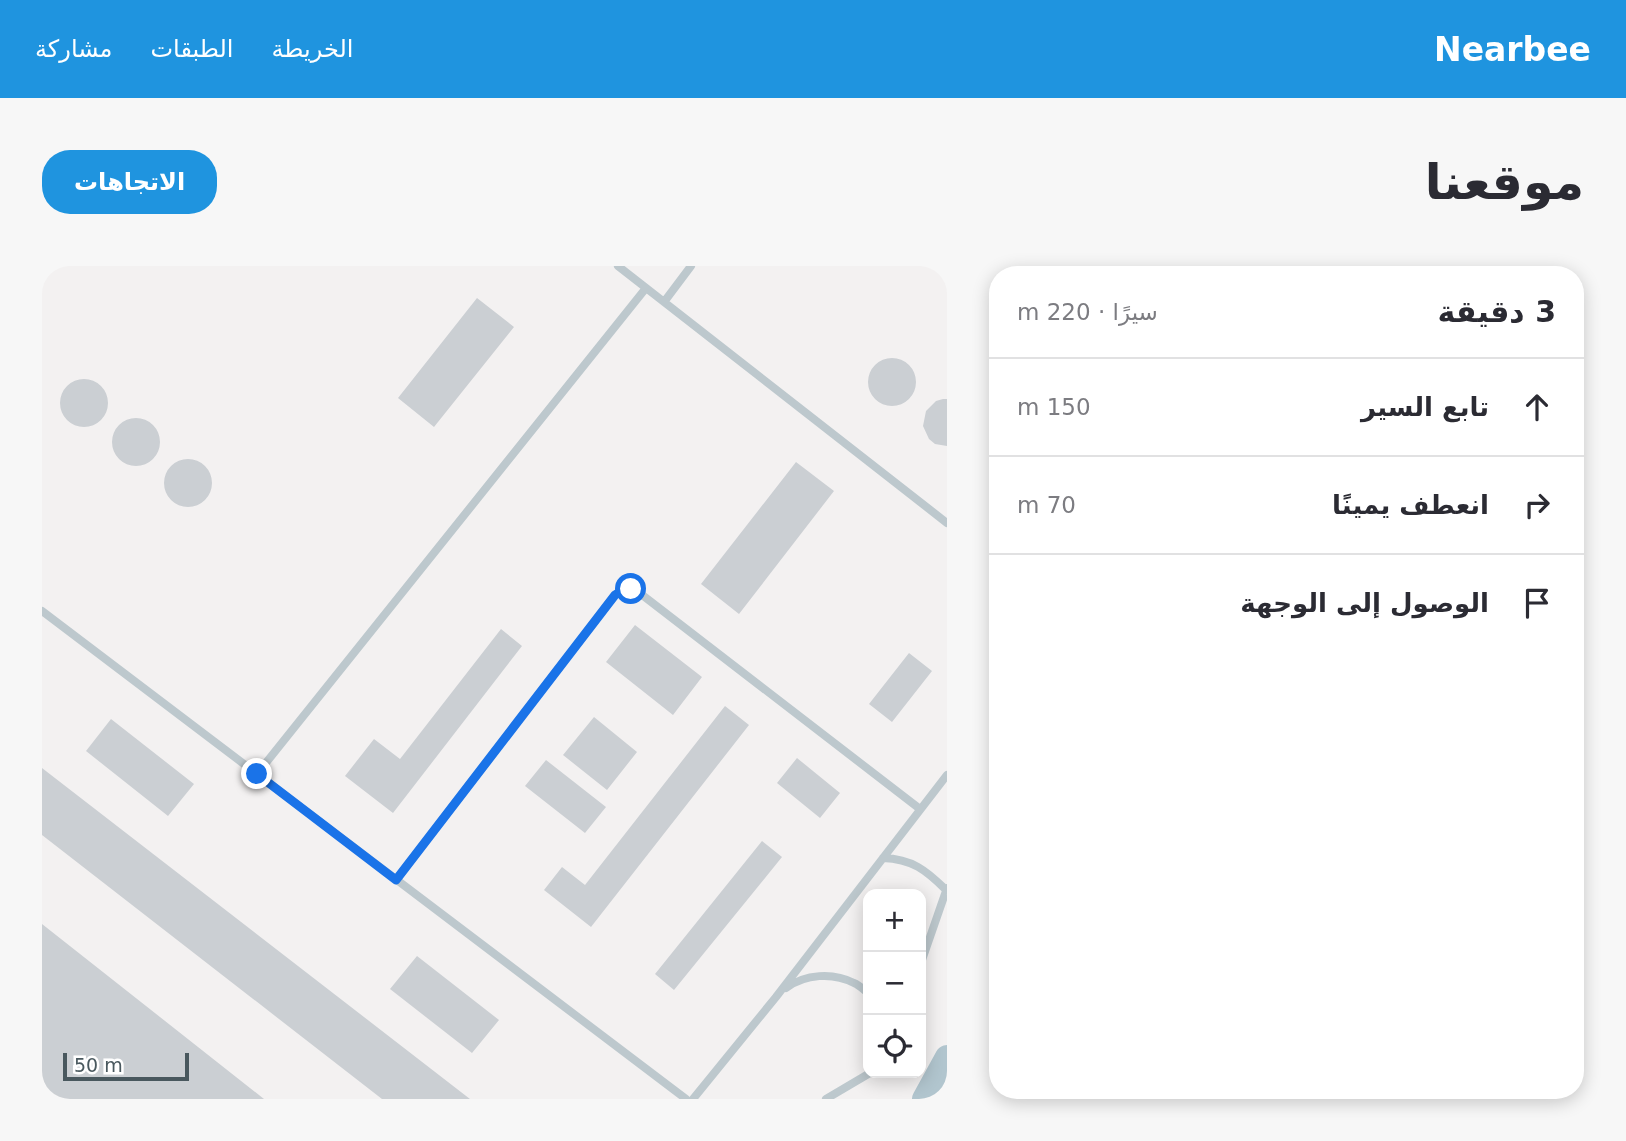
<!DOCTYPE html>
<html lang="ar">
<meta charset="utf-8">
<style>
:root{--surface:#fff;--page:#f7f7f7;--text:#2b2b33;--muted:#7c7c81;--line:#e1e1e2;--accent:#1f94df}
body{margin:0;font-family:"DejaVu Sans",Vazirmatn,sans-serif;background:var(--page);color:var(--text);direction:rtl}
.controls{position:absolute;right:21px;bottom:21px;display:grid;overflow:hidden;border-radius:14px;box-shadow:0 4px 18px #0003}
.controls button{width:63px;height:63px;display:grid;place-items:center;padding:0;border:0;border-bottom:2px solid var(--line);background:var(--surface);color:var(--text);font:35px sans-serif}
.scale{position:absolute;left:21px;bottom:18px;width:126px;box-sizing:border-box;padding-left:7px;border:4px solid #49585e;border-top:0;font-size:19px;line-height:24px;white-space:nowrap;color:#49585e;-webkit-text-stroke:5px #fff;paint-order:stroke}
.stop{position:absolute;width:21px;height:21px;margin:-16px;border:5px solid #1a73e8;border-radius:50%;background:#fff}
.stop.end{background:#1a73e8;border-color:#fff;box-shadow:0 2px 7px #0008}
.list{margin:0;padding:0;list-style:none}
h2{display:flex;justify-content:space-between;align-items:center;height:91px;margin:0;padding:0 28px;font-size:30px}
h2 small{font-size:23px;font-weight:400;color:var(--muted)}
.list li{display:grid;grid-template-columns:46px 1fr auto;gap:21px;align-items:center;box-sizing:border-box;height:98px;padding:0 28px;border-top:2px solid var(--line)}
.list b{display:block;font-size:26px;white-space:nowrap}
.list em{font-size:23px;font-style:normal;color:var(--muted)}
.icon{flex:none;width:38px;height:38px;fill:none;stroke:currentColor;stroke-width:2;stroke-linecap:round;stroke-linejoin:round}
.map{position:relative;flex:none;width:905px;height:833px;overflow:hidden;direction:ltr;border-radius:28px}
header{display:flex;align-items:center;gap:42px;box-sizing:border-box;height:98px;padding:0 35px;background:var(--accent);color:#fff}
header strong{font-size:33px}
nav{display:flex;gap:38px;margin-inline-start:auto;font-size:24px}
.intro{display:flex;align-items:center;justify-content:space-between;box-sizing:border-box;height:168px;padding:0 42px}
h1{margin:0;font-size:49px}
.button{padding:18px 32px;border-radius:28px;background:var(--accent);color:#fff;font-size:24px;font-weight:700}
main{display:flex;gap:42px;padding:0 42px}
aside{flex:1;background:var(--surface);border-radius:28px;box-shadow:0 4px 18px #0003}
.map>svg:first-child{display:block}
.building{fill:#cbcfd3}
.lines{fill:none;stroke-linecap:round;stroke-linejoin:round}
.service{stroke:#bdc8cd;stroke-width:8}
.primary{stroke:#b1c5ce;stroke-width:24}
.route{stroke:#1a73e8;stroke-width:9}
</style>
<header>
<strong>Nearbee</strong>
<nav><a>الخريطة</a><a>الطبقات</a><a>مشاركة</a></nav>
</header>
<div class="intro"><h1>موقعنا</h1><a class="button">الاتجاهات</a></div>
<main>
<aside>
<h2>3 دقيقة<small>سيرًا · 220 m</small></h2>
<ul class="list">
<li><svg class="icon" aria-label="ahead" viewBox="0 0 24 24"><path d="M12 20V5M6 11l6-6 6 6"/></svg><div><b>تابع السير</b></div><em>150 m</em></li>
<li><svg class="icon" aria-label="right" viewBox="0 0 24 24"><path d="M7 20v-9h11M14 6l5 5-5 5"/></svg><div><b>انعطف يمينًا</b></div><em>70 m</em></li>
<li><svg class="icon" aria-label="arrive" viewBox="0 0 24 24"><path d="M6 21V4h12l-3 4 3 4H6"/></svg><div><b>الوصول إلى الوجهة</b></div></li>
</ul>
</aside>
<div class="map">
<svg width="905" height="833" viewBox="0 0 905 833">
<rect width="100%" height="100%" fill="#f3f1f1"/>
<path class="building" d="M435 32 472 61 392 161 356 132Z
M826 116a24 24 0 1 1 48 0a24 24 0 1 1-48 0Z
M18 137a24 24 0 1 1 48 0a24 24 0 1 1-48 0Z
M901 133H905V180L893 178 887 173 881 160 884 145 894 135Z
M70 176a24 24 0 1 1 48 0a24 24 0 1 1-48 0Z
M122 217a24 24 0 1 1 48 0a24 24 0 1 1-48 0Z
M754 196 792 225 697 348 659 318Z
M593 359 660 411 631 449 564 396Z
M459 363 480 380 351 547 303 510 332 473 358 493Z
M867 387 890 405 850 456 827 438Z
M683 440 707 459 549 661 502 624 520 601 543 619Z
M552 451 595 486 565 524 521 489Z
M69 453 152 518 126 550 44 485Z
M755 492 798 527 778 552 735 517Z
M504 494 564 541 543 567 483 520Z
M0 502 428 833H340L0 569Z
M720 575 740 591 632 724 613 708Z
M0 658 222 833H0Z
M375 690 457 754 430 787 348 723Z"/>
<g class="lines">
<path class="service" d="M576 0 905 257
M622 36 649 0
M0 345 644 833
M215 508 604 22
M841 592C870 593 884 604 904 624
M354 614 573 329C581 324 586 323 595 325L878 543
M879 697 905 622
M744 722C763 708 791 706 812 717 817 719 822 724 826 727
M651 833 734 731 905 509
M784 833 828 807"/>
<path class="primary" d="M882 833 905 791"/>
</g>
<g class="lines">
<path class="route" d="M215 508 354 614 573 329 581 324 589 323"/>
</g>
</svg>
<div class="controls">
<button>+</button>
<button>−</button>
<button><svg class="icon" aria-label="locate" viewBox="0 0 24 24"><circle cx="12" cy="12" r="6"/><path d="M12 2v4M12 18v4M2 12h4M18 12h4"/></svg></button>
</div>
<div class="scale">50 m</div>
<div class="stop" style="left:589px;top:323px"></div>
<div class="stop end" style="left:215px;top:508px"></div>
</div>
</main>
